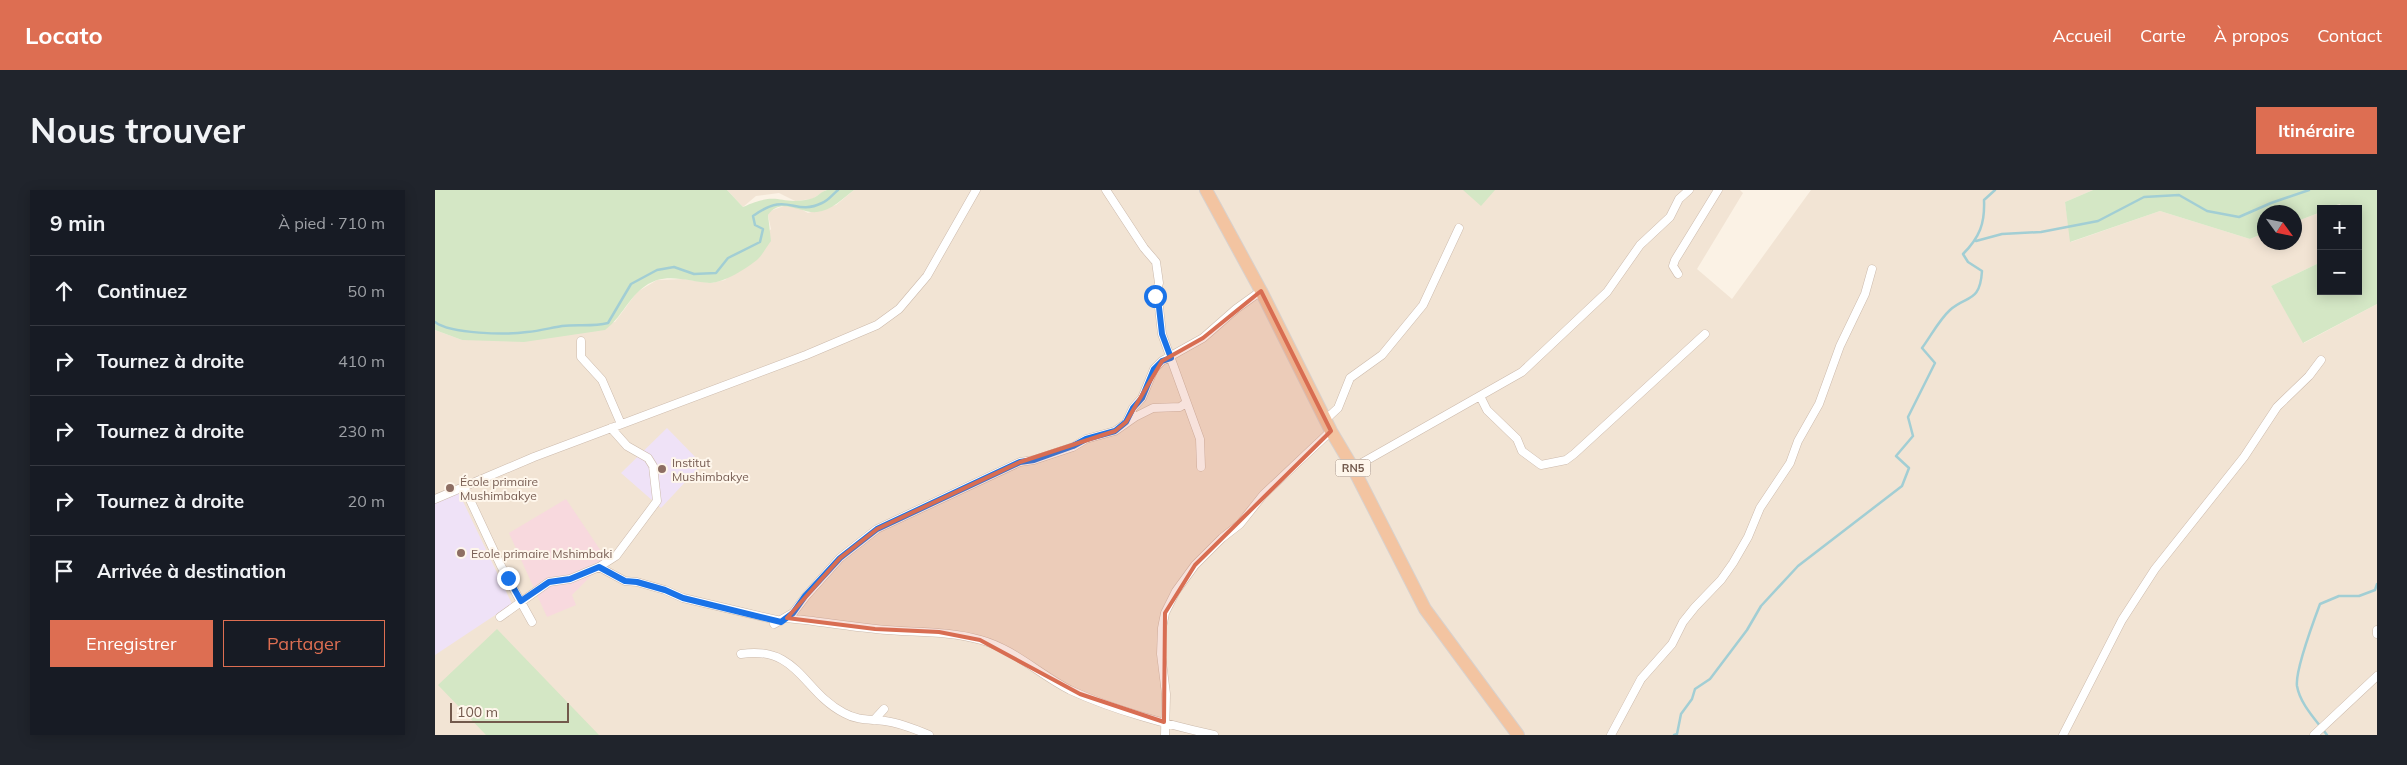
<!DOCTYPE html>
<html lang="fr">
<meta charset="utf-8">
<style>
:root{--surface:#171b24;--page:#20242c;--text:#f1f3f6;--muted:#9ea1a6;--line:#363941;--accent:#dd6e52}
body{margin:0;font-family:Mulish,sans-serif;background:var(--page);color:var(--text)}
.controls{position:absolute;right:15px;top:15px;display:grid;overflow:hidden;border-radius:0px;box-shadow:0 2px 12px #0003}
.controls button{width:45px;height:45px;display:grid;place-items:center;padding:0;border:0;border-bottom:1px solid var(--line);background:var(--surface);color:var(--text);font:25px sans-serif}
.compass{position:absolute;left:1822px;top:15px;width:45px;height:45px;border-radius:50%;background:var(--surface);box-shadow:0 2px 12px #0003;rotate:123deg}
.scale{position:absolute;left:15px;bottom:12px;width:119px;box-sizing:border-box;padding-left:5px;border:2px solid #72594c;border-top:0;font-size:14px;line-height:18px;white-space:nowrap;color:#72594c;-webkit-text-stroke:4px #fef6eb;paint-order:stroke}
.stop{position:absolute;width:15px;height:15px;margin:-11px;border:4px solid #1a73e8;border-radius:50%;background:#fff}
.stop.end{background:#1a73e8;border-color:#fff;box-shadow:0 1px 5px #0008}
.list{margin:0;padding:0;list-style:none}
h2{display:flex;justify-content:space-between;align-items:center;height:65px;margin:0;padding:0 20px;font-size:21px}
h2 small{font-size:16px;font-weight:400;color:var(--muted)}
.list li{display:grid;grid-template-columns:32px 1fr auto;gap:15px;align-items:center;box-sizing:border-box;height:70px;padding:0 20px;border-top:1px solid var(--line)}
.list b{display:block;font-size:19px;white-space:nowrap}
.list em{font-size:16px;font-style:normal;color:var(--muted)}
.actions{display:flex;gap:10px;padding:15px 20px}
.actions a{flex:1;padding:11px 0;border:1px solid var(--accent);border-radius:0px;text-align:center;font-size:18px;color:var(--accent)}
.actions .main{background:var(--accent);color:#fff}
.icon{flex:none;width:28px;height:28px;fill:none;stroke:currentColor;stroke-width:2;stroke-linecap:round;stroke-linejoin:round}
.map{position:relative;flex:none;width:1942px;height:545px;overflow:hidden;border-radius:0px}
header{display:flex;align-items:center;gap:30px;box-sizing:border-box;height:70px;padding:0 25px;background:var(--accent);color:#fff}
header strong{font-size:24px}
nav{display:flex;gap:28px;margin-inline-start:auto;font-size:18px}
.intro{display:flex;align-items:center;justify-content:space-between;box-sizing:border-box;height:120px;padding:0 30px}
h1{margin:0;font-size:35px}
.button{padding:12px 22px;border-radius:0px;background:var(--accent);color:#fff;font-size:18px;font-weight:700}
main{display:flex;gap:30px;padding:0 30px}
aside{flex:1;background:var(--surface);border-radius:0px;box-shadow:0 2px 12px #0003}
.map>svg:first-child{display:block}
.residential{fill:#f2e4d4}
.education{fill:#efe2f7}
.medical{fill:#f8d9de}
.green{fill:#d4e7c5}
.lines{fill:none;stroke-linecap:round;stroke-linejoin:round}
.stream{stroke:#a2ced4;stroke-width:2.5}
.minor-casing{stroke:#ccbaac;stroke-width:9}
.trunk-casing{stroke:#d8d1cd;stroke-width:14}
.minor{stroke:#fff;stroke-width:8}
.trunk{stroke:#f3c4a1;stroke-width:12}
.route{stroke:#1a73e8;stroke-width:6}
.marked{fill:#d86d52;fill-opacity:0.2;stroke:#d86d52;stroke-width:4;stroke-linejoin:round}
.education-dot{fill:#8d6e63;stroke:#fef6eb;stroke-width:2}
.labels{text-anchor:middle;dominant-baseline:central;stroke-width:4;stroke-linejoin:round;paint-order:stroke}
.shield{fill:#fef6eb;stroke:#9c887c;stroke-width:1}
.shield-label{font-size:11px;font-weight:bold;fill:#72594c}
.education-label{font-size:12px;fill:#785e54;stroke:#fef6eb;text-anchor:start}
</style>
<header>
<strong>Locato</strong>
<nav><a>Accueil</a><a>Carte</a><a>À propos</a><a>Contact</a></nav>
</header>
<div class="intro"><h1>Nous trouver</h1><a class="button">Itinéraire</a></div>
<main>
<aside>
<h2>9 min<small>À pied · 710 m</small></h2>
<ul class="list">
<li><svg class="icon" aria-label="ahead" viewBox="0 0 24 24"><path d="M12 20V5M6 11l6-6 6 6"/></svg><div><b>Continuez</b></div><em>50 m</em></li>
<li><svg class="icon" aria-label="right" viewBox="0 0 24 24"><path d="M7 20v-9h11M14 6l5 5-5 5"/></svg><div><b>Tournez à droite</b></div><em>410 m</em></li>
<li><svg class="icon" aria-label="right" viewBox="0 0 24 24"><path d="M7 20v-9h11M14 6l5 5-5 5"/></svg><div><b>Tournez à droite</b></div><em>230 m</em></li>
<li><svg class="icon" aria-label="right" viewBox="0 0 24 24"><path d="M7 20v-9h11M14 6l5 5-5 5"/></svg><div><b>Tournez à droite</b></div><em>20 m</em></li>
<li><svg class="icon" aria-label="arrive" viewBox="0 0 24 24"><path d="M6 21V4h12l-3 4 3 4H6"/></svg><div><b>Arrivée à destination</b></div></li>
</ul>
<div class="actions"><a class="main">Enregistrer</a><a>Partager</a></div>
</aside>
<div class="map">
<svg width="1942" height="545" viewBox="0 0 1942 545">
<rect width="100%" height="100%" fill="#fbf2e5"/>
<path class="residential" d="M292 0H391L377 9 360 11 344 3 321 6 308 17Z
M419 0H1305L1308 3 1262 79 1297 109 1376 0H1658L1630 12 1636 52 1725 21 1815 49 1829 43 1830 52H1860V32L1886 22V72L1836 96 1869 153 1942 114V545H0V140L27 150 180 132 202 102 222 90 248 89 276 93 290 90 336 39 333 25 335 21 349 16H360L373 23 401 15Z"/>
<path class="education" d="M232 238 267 274 226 318 186 283Z
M24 303 77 414 0 465V312Z"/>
<path class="medical" d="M131 309 172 370 137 405 141 415 112 427 74 343Z"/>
<path class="green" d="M0 0H292L308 17C345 0 343 16 375 9 382 8 386 1 392 0 400 0 411 0 419 0 408 8 396 21 382 22 366 24 346 6 333 25L336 51C332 56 328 64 323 69 313 78 288 93 275 93 258 92 239 85 222 90 196 99 190 125 170 140L89 152 27 150 0 140Z
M1028 0H1060L1046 16Z
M1658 0H1942V114L1868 153 1836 96 1886 72V101H1923V54L1926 53 1923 48V19H1907L1905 14 1886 19V22L1860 32V22H1830L1829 43 1815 49 1725 21 1635 52 1630 12Z
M62 439 164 545H51L3 495Z"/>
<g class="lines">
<path class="stream" d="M1541 51 1567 44 1606 42 1663 31 1709 7 1744 5 1772 21 1804 27 1836 13 1874 0
M0 132C15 144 72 145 92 142 104 141 115 138 127 136 143 134 157 137 173 133L196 94 222 80 239 77 259 84 281 83 293 68 325 52 328 39 320 35 318 26C354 0 358 27 387 13 393 11 398 4 403 0
M1239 545 1242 544 1246 524 1257 509 1260 499 1275 489 1312 440 1326 416 1363 376 1467 296 1474 278 1461 266 1478 246 1473 227 1500 173 1487 158C1496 146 1504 130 1515 120 1532 105 1545 113 1547 81L1533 72 1528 64C1545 47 1550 33 1549 10L1560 0
M1892 545C1881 530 1865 514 1862 496 1860 481 1879 430 1885 414L1904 406H1924L1940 400 1942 394"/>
<g class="minor-casing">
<path id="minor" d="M671 0 709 58 721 72 724 93 720 107 724 117 727 144 765 249 766 277
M1243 84 1238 76 1240 70 1283 0
M146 151V167L167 190 186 234
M1045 206 1052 220 1082 249 1087 261 1106 275 1131 270 1139 264 1270 144
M890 230 903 218 915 188 947 165 988 115 1024 38
M692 231 698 218 707 208 719 179 727 171 768 148 801 119 826 101
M918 278 1087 182 1172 102 1205 55 1235 27 1244 9 1254 0
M29 297 66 376 97 432
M0 309 99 267 371 165 442 135 464 119 492 86 541 0
M164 377 190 391 202 392 230 400 248 408 346 431
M65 427 114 392 135 389 164 377 181 366 222 311 218 276 213 268 192 256 176 238
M352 428C382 431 411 436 441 439 476 443 512 440 546 450 579 459 605 485 635 500 681 521 731 534 779 545
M339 434 358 423 371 406 405 368 442 339 585 272 599 270 638 257 651 249 680 241 700 227 718 218 745 217 751 213
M1942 440V444
M306 464C363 455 368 502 409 523 423 531 436 529 450 531 465 533 480 539 494 545
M439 530 449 519
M730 545 731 504 726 464 727 438 730 423 741 401 760 375 787 348 805 334 828 305 896 241
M1176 545 1206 489 1237 454 1248 432 1260 417 1286 390 1298 373 1313 347 1325 318 1355 273 1363 251 1384 214 1405 156 1430 104 1437 79
M1628 545 1687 430 1720 379 1809 267 1842 217 1874 186 1886 170
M1879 545 1942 486"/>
</g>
<g class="trunk-casing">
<path id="trunk" d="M771 0 826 101 896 241 918 278 990 419 1083 545"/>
</g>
<use href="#minor" class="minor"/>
<use href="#trunk" class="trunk"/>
</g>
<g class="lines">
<path class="route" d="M73 388 86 411 114 392 135 389 164 377 190 391 202 392 230 400 248 408 346 432 358 423 370 406 405 368 442 339 585 272 599 270 638 256 651 249 680 241 691 232 698 218 707 208 719 179 727 171 736 168 727 144 724 117 720 106"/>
</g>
<path class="marked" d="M826 101 896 241 760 375 730 423 729 532 645 504 545 450 504 442 440 439 352 428 405 368 442 339 585 272 680 241 691 232 727 171 768 148Z"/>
<g class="education-dot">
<circle cx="227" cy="279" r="5"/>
<circle cx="15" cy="298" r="5"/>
<circle cx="26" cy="363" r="5"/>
</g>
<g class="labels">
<rect class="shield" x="900.5" y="269.5" width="35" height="17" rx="4"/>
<g class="shield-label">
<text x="918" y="278">RN5</text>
</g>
<g class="education-label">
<text x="237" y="272">Institut<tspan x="237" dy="14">Mushimbakye</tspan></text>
<text x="25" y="291">École primaire<tspan x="25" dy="14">Mushimbakye</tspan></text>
<text x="36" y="363">Ecole primaire Mshimbaki</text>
</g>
</g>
</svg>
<div class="controls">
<button>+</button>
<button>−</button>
</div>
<svg class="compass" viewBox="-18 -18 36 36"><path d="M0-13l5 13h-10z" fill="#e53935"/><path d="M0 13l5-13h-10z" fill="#9ea1a6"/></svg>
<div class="scale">100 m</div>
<div class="stop" style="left:720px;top:106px"></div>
<div class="stop end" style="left:73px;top:388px"></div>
</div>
</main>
